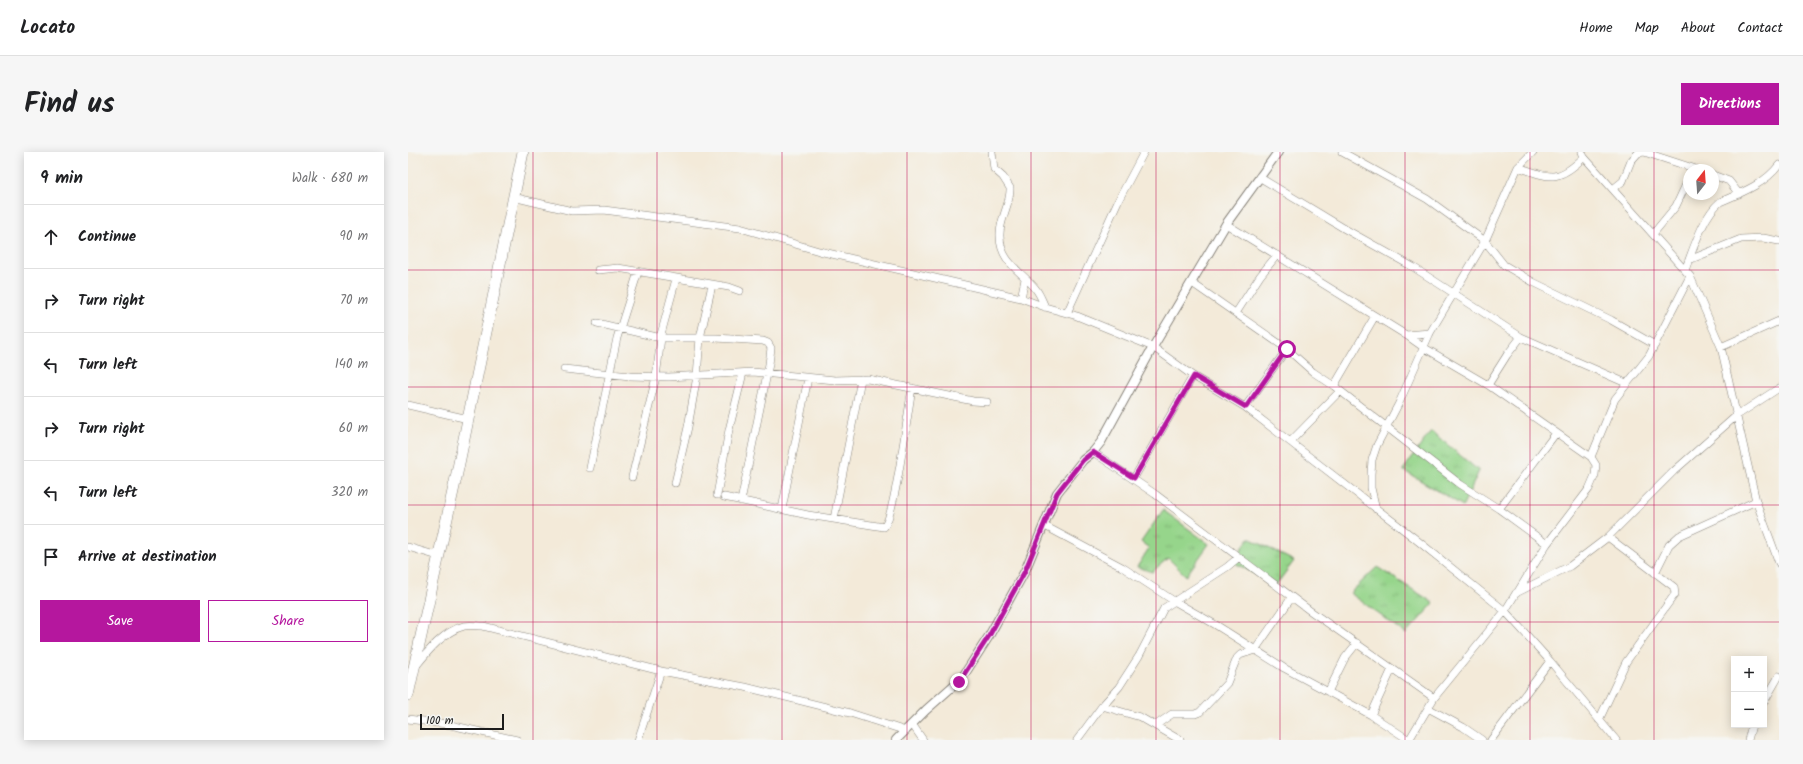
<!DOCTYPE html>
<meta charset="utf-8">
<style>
:root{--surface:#fff;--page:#f6f6f6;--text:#202124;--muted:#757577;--line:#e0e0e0;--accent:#b5179e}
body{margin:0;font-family:Kalam,sans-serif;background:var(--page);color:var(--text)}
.controls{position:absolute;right:12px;bottom:12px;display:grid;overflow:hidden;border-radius:0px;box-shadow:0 2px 10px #0003}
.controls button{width:36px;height:36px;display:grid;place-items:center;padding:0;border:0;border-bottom:1px solid var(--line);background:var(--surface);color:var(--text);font:20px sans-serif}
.compass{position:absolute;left:1275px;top:12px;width:36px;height:36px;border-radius:50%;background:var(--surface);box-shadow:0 2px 10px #0003;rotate:17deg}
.scale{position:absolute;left:12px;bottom:10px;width:84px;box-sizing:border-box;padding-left:4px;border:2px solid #1c1c1c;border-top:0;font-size:11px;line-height:14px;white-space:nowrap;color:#1c1c1c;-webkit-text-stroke:3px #f6f6f2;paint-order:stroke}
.stop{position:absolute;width:12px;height:12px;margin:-9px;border:3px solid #b5179e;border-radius:50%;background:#fff}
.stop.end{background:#b5179e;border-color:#fff;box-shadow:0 1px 4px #0008}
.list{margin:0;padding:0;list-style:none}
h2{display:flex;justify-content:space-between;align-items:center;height:52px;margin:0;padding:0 16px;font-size:17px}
h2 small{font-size:13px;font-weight:400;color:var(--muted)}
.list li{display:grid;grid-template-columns:26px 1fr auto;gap:12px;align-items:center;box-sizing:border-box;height:64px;padding:0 16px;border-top:1px solid var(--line)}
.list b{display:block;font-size:15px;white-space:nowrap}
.list em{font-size:13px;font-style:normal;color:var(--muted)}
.actions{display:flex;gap:8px;padding:12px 16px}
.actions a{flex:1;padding:9px 0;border:1px solid var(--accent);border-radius:0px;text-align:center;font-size:14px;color:var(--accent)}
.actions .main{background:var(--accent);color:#fff}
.icon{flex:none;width:22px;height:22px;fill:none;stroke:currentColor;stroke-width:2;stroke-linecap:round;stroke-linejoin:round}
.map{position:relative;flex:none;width:1371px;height:588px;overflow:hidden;border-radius:0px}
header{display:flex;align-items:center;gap:24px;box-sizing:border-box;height:56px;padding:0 20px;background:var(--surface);border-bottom:1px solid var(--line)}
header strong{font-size:19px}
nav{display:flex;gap:22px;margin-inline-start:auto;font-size:14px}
.intro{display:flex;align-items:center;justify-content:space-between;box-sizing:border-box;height:96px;padding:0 24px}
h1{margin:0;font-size:28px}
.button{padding:10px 18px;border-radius:0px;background:var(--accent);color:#fff;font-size:14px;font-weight:700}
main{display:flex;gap:24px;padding:0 24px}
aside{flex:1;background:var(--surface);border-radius:0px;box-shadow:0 2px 10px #0003}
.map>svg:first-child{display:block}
.grass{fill:url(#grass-tufts);stroke:#597854}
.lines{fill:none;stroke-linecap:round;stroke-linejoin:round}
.minor-casing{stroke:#88837a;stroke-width:8}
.tertiary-casing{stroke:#88837a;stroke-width:10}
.primary-casing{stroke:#88837a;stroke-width:12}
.minor{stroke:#fff;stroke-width:7}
.tertiary{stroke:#fff;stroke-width:8}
.primary{stroke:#fff;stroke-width:11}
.route{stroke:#b5179e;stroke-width:5}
.grid{fill:none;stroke:#c2185b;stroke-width:1;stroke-opacity:0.55}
</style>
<header>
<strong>Locato</strong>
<nav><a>Home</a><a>Map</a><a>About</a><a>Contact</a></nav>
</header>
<div class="intro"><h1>Find us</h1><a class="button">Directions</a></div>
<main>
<aside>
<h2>9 min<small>Walk · 680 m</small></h2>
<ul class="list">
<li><svg class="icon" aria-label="ahead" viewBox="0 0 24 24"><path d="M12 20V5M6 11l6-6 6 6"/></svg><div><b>Continue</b></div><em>90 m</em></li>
<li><svg class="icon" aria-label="right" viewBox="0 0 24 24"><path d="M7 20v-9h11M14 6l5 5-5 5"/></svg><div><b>Turn right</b></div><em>70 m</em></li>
<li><svg class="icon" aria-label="left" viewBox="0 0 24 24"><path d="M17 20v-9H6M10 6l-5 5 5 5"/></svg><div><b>Turn left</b></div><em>140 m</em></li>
<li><svg class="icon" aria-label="right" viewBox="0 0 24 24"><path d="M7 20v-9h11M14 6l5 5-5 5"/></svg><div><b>Turn right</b></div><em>60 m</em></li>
<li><svg class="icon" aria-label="left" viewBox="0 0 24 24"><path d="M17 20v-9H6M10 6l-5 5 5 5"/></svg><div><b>Turn left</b></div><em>320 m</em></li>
<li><svg class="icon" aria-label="arrive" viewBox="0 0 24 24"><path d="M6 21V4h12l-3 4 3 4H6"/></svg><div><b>Arrive at destination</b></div></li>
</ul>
<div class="actions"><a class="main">Save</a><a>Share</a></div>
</aside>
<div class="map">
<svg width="1371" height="588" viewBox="0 0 1371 588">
<defs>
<pattern id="grass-tufts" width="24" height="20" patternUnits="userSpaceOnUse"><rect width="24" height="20" fill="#96d58b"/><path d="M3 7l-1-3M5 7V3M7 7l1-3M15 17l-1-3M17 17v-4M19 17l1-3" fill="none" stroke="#81b677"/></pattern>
</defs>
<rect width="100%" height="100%" fill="#f6f6f2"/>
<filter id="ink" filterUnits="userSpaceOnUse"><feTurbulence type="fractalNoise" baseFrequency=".025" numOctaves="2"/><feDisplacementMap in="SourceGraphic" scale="8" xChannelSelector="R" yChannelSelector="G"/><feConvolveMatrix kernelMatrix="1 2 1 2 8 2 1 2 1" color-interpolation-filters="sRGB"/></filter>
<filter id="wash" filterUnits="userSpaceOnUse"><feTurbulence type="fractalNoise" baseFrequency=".012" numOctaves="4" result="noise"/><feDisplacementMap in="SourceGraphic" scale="16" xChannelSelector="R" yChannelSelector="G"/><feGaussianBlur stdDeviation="0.9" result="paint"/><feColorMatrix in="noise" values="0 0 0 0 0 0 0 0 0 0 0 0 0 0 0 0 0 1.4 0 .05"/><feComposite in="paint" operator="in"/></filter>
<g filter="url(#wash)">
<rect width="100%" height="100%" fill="#f3ead9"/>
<path class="grass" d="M1023 279 1071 319 1055 354 995 318Z
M755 358 801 392 778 424 760 406 744 420 729 415 741 396 733 390Z
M841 386 886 409 868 433 825 410Z
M969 415 1026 451 998 482 942 441Z"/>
</g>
<g filter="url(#ink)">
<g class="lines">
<g class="minor-casing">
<path id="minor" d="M584 0 586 17 595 25 602 36C603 52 591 67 592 84 592 110 613 119 627 136 632 142 634 148 637 155
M934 0 1019 47 1077 89 1096 113 1125 130 1203 168 1247 193
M1174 0 1176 5 1282 124 1313 195 1348 349 1371 411
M1110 15C1142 26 1150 31 1176 5
M1305 23 1321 29 1331 42
M851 25 937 77 1005 115 1113 185 1218 231
M1205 37 1215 29 1223 9 1230 1 1236 0 1291 18
M105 45 164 59 196 58 332 76 411 99 613 146 637 155 669 164 745 195 785 224 837 255 1005 385 1097 459 1142 509 1208 588
M818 72 998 183 1015 195 1080 233 1183 305
M1245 82 1268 54 1281 26
M1281 108 1333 87 1355 86 1371 89
M190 118 210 116 321 135 332 139
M1277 118C1285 98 1295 64 1312 50 1333 41 1357 32 1371 13
M784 131 879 197 905 220 926 234 1052 332 1091 357 1139 392
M613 146 617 127
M659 161 710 49 736 0
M828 161 852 124 869 103
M189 171 253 186H308L355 189 360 191 363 196 361 212 333 349
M998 183 1022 181
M252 186 268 127
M1313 195 1371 169
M156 217 222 224 261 225 345 220 427 228 460 227 565 249 579 250
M1080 233 1099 203 1113 185
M926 234 967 164
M0 253 60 267
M837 255 879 197
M882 290 932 239
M685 300 747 342 901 458 1026 546
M182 316 209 186 230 120
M224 325 248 225 253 186
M726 326 785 224
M267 331 280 275 289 224 292 186 304 133
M309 343 321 278 335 221
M316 345 400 363 476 375C487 364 500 258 504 236
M374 357 400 226
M968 357 963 336V322L964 308 969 293 991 251 1022 181 1077 89 1110 15 1125 0
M1091 357 1148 281
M426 367 453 227
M635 373 714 415 766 449 808 473 876 516 963 563 1001 588
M0 395 30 404
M1247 421 1261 393 1271 384 1348 349
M1109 441 1139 392 1181 337 1187 323 1188 313 1183 305 1207 247 1241 204 1282 124
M8 514C20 499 36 479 56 474 62 473 69 474 75 474L253 519 337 535 442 561 498 579
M920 540 937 506 949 491
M1356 550 1371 524
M694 554 732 565 772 588
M1020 556 1055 575 1074 588
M963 563 984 517
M0 567 38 572 109 588
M1191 568 1218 510 1267 442 1266 435 1200 385
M504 572 515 588
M748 573 764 562H787L792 560 819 531 829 506 832 503 847 498 884 445
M230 588 253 519
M669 588 694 554 711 535 731 504 756 456 819 415 831 405
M1001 588 1026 546 1097 459 1108 441 1162 414 1200 385 1266 319 1328 264 1371 236
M1083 588 1142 509
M1340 588 1344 573"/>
</g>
<g class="tertiary-casing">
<path id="tertiary" d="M488 588 518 558 554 526 581 484 617 419 649 341 675 308 685 300 693 290 745 195 818 72 870 0"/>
</g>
<g class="primary-casing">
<path id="primary" d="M0 543 49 321 115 0"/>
</g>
<use href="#minor" class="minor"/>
<use href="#tertiary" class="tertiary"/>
<use href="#primary" class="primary"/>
</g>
</g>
<g class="lines" filter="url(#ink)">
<path class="route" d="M551 530 581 484 617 419 649 341 675 308 685 300 726 326 786 224 838 255 879 197"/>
</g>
<path class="grid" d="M125 0V588M249 0V588M374 0V588M499 0V588M623 0V588M748 0V588M872 0V588M997 0V588M1122 0V588M1246 0V588M0 118H1371M0 235H1371M0 353H1371M0 470H1371"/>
</svg>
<div class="controls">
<button>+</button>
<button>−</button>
</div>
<svg class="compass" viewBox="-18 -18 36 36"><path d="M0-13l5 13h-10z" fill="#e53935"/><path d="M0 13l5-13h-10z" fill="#757577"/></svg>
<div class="scale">100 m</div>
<div class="stop" style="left:879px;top:197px"></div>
<div class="stop end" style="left:551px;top:530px"></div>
</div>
</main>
